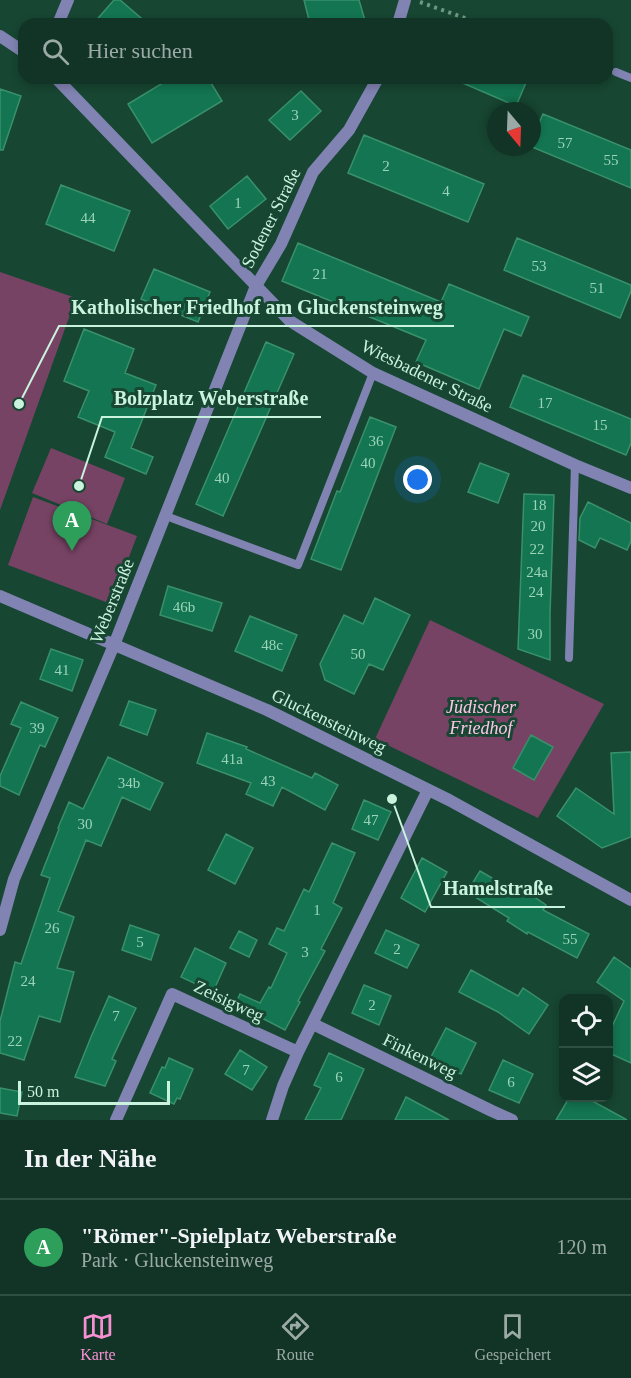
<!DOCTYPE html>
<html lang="de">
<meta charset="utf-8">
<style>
:root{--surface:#113426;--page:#1e3f32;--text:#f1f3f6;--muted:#9caaa7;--line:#304f43;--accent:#f690d1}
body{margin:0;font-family:"Times New Roman",serif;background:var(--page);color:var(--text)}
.controls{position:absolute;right:18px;bottom:18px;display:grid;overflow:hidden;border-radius:12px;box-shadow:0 3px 9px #0003}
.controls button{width:54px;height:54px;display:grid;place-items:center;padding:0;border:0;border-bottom:2px solid var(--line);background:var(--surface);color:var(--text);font:30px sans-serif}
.compass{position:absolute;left:487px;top:102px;width:54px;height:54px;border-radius:50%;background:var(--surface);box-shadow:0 3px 9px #0003;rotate:161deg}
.scale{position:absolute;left:18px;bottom:15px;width:152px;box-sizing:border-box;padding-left:6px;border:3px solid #caf3dd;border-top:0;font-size:16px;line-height:21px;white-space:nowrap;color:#caf3dd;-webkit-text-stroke:4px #174632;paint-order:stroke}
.you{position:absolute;left:418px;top:480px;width:21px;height:21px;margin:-15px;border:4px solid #fff;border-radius:50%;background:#1a73e8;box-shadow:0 0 0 9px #1a73e833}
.badge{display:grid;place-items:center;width:39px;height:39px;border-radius:50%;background:var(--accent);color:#fff;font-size:20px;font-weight:700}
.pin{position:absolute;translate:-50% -50px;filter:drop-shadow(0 2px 3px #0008)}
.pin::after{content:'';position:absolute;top:32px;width:21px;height:18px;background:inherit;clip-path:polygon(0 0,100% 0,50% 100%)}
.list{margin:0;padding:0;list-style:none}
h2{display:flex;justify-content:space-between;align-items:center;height:78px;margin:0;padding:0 24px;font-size:26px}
h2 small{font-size:20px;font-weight:400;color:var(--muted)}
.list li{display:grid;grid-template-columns:39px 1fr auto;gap:18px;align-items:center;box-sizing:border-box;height:96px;padding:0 24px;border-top:2px solid var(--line)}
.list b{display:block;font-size:22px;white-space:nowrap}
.list p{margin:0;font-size:20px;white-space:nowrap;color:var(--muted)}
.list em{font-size:20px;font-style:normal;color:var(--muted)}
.icon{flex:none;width:33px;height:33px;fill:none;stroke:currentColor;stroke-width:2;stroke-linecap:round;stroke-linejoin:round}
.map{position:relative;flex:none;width:631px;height:1120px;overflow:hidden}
.search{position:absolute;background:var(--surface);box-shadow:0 3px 9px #0003;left:18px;right:18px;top:18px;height:66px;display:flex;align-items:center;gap:15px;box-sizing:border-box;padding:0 21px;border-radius:18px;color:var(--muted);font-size:22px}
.sheet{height:174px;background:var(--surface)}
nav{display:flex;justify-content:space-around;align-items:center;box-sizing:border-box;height:84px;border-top:2px solid var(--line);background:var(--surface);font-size:16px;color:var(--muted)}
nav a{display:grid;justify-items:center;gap:3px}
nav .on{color:var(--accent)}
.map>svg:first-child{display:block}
.green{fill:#774364}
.building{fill:#137551;stroke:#39916b;stroke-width:1.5}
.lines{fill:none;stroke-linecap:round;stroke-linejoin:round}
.path{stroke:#6d9984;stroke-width:4;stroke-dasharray:3 4.5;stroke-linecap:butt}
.lane{stroke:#8183b2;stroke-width:8}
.street{stroke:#8183b2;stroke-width:12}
.labels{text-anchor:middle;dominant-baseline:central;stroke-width:6;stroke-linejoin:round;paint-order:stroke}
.number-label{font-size:15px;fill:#9cd4ba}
.street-label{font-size:18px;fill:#caf3dd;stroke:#174632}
.park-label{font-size:18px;font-style:italic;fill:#fdc6e7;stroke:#174632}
.leader{fill:none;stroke:#caf3dd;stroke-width:2}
.callout-dot{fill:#caf3dd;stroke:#174632;stroke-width:2}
.callout-label{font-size:20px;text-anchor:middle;font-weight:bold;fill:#caf3dd;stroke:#174632;stroke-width:6;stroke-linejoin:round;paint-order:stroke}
</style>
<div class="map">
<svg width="631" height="1120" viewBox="0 0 631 1120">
<rect width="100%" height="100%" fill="#174632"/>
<path class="green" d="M0 272 76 298 0 510Z
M51 448 125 478 107 524 32 493Z
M33 497 137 536 111 604 8 565Z
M430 620 604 704 538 818 375 739Z"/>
<path class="building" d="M114 0H120L148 24H93Z
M304 0H359L366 24H310Z
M171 78H208L222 101 152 143 128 104Z
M451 78H528L516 106Z
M0 89 21 96 3 150H0Z
M301 91 321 111 290 140 269 120Z
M543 114 631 150V188L532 147V139Z
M364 135 484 184 468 222 348 173Z
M247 176 266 199 228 229 210 206Z
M61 185 130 211 114 251 46 224Z
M517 238 631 285V291L620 318 504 270Z
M298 243 441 302 449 284 529 317 521 336 504 329 479 389 416 362 426 340 282 281Z
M154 269 210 292 198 322 141 299Z
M84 329 134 349 125 373 156 385 131 448 153 457 146 474 105 457 115 432 78 417 89 391 64 381Z
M266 342 294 354 223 516 196 504Z
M523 375 631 419V443L626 455 510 407Z
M370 417 396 427 341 570 311 559 337 491 340 492Z
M480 463 509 474 498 503 468 492Z
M524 494 554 495 550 614V660L518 649Z
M588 502 631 523V541L627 550 600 538 595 548 579 540 580 518Z
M168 586 222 603 212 631 160 615Z
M375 598 410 615 383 670 369 664 354 694 325 680 320 664 344 615 363 624Z
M250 616 297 635 282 671 235 651Z
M51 649 83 660 72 691 40 679Z
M129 701 156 710 147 735 120 725Z
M21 702 58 718 45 747 40 745 19 795 0 786V776L21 728 11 724Z
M207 733 247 747 246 749 312 778 315 773 338 785 325 810 282 787 273 806 246 794 251 783 197 763Z
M531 735 553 747 534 780 513 768Z
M631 752V837L602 848 557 816 576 788 614 814 611 753Z
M108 757 163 783 150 810 122 797 101 846 86 840 58 911 74 917 57 968 74 972 60 1022 39 1016 24 1060 0 1053V1021L15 962 21 964 50 878 41 875 59 829 58 828 69 802 83 809Z
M364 800 391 812 378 840 352 829Z
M226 834 253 848 235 884 208 870Z
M332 843 355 853 333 903 342 908 321 949 325 951 298 1001 300 1002 285 1030 260 1017 258 1021 233 1009 240 994 260 1003 269 987 271 988 287 953 269 944 277 928 284 931 304 889 309 892Z
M422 858 447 872 425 912 401 898Z
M480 871 523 896 527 892 546 905 543 910 589 934 577 958 528 932 527 934 507 921 509 918 467 892Z
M130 925 159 935 151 960 122 950Z
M386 930 419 945 407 968 375 953Z
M239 931 257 940 249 957 230 948Z
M195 948 226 963 213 992 181 977Z
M614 957 631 969V1063L609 1053V1033L624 1001 597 982Z
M471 970 518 996 523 988 548 1005 529 1034 498 1012 459 992Z
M364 985 391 996 379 1025 352 1013Z
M109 996 136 1008 112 1059 116 1061 105 1086 75 1077 91 1037Z
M446 1028 476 1043 461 1074 430 1059Z
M240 1050 267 1067 252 1090 225 1074Z
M329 1053 364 1069 341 1120H305L321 1088 314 1085Z
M169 1058 193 1069 180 1099 177 1098 174 1104 150 1093 162 1067 165 1068Z
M503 1060 533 1074 519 1103 489 1090Z
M0 1088 22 1092 17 1116 0 1113Z
M406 1097 449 1120H395Z
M569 1098H587L627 1120H556Z"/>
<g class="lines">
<path class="path" d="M420 2 482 24"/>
<path class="lane" d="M616 72 631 78
M166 516 298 565 373 373
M569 658 575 465"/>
<path class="street" d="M58 24 68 0
M398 24 405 0
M0 36 24 52
M56 78 290 321 373 373 575 465 631 488
M0 596 267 710 449 800 631 900
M0 930 14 879 114 645 256 286 281 244 313 172 349 130 378 78
M313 1024 492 1111 512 1120
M116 1120 172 994 298 1052
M272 1120 283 1086 298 1052 428 790"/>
</g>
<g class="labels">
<g class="number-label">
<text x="295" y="115">3</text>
<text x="565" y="143">57</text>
<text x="611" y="160">55</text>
<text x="386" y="166">2</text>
<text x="446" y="191">4</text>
<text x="238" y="203">1</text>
<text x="88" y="218">44</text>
<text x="539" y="266">53</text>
<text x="320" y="274">21</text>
<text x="597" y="288">51</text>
<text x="545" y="403">17</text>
<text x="600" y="425">15</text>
<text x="376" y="441">36</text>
<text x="368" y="463">40</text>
<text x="222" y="478">40</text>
<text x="539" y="505">18</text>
<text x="538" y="526">20</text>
<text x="537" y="549">22</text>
<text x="537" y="572">24a</text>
<text x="536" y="592">24</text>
<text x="184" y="607">46b</text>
<text x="535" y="634">30</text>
<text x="272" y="645">48c</text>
<text x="358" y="654">50</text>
<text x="62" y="670">41</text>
<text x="37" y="728">39</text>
<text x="232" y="759">41a</text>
<text x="268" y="781">43</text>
<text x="129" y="783">34b</text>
<text x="371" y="820">47</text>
<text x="85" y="824">30</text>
<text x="317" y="910">1</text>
<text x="52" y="928">26</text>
<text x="570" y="939">55</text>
<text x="140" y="942">5</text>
<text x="397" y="949">2</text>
<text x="305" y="952">3</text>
<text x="28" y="981">24</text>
<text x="372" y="1005">2</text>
<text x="116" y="1016">7</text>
<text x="15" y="1041">22</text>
<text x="246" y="1070">7</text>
<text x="339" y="1077">6</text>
<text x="511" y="1082">6</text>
</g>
<g class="street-label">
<text transform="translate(271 218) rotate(-63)">Sodener Straße</text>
<text transform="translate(427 376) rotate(26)">Wiesbadener Straße</text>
<text transform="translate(112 601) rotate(-68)">Weberstraße</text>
<text transform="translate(329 721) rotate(26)">Gluckensteinweg</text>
<text transform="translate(229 1001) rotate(25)">Zeisigweg</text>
<text transform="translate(420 1056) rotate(26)">Finkenweg</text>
</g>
<g class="park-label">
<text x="481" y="707">Jüdischer<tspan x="481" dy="21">Friedhof</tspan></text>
</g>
</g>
<path class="leader" d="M19 404L59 326H454M79 486L102 417H321M392 799L431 907H565"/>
<g class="callout-dot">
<circle cx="19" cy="404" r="6"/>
<circle cx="79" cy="486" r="6"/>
<circle cx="392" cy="799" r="6"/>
</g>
<g class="callout-label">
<text x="257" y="314">Katholischer Friedhof am Gluckensteinweg</text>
<text x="211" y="405">Bolzplatz Weberstraße</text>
<text x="498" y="895">Hamelstraße</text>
</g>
</svg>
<div class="controls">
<button><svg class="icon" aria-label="locate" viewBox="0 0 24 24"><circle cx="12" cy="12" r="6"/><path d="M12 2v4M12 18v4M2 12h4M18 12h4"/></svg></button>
<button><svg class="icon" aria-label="layers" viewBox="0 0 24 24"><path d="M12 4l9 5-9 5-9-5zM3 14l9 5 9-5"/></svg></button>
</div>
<svg class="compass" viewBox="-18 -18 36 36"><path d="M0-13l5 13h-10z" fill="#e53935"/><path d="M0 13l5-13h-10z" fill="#9caaa7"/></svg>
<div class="scale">50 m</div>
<div class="you"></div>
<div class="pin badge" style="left:72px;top:551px;background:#2e9e5b">A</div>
<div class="search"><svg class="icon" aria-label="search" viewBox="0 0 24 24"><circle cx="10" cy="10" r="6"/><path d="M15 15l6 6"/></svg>Hier suchen</div>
</div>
<section class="sheet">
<h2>In der Nähe<small></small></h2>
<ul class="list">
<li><span class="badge" style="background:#2e9e5b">A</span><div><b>&quot;Römer&quot;-Spielplatz Weberstraße</b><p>Park · Gluckensteinweg</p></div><em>120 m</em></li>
</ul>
</section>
<nav>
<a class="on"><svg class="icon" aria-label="map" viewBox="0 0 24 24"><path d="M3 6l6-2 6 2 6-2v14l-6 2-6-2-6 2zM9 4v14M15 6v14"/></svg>Karte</a>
<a><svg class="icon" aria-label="directions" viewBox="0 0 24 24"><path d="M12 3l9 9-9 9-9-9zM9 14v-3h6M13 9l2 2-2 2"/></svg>Route</a>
<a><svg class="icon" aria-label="saved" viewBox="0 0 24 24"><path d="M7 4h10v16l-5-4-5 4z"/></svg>Gespeichert</a>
</nav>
